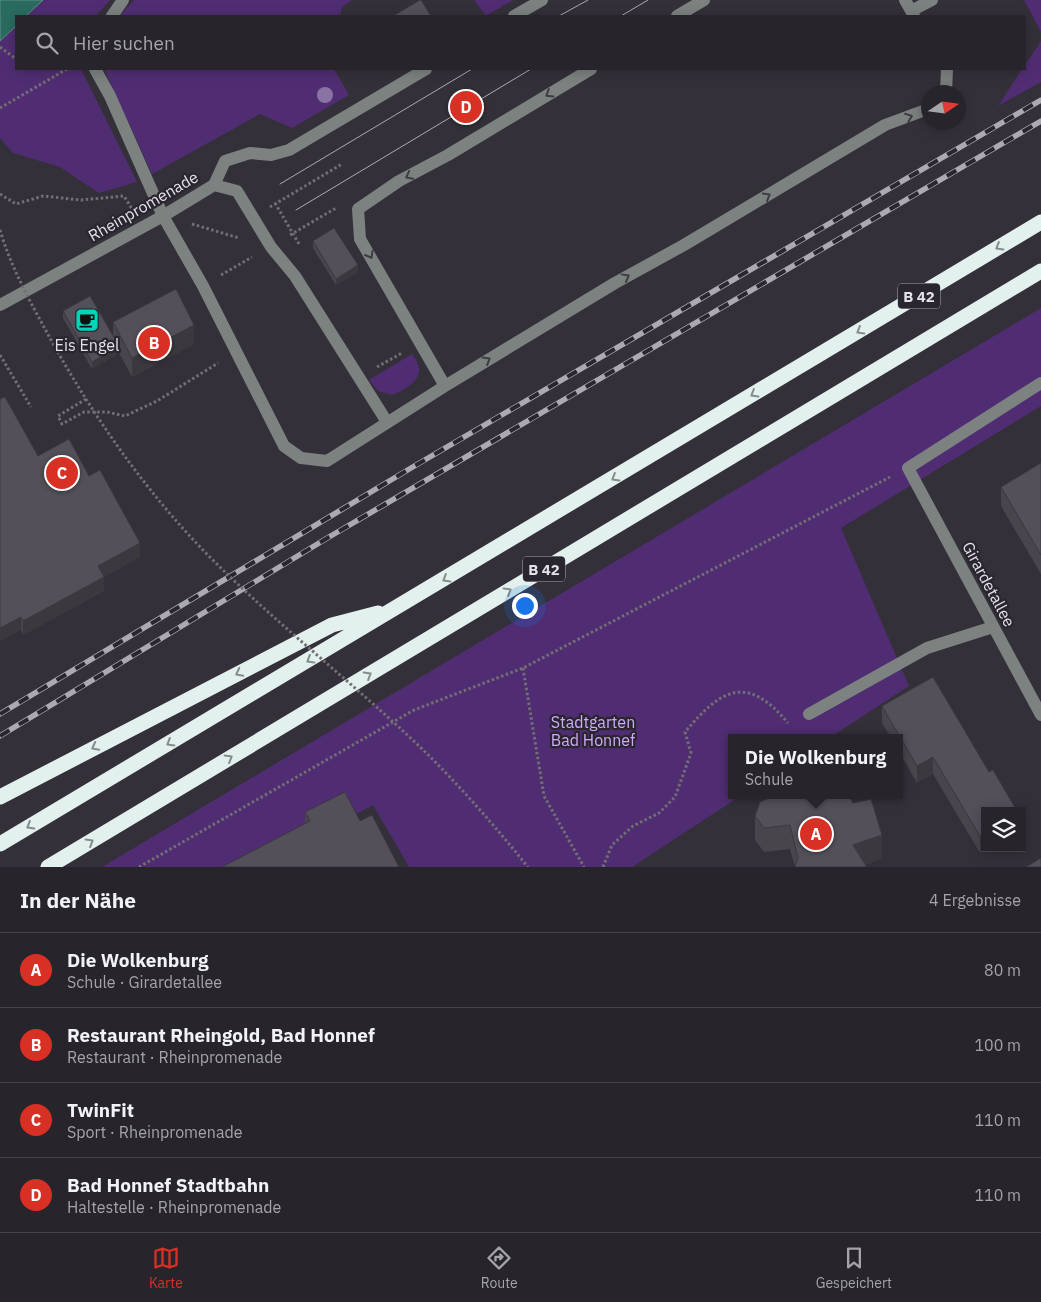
<!DOCTYPE html>
<html lang="de">
<meta charset="utf-8">
<style>
:root{--surface:#27242b;--page:#2f2c33;--text:#f1f3f6;--muted:#a4a4a9;--line:#434147;--accent:#d93025}
body{margin:0;font-family:"IBM Plex Sans",sans-serif;background:var(--page);color:var(--text)}
.controls{position:absolute;right:15px;bottom:15px;display:grid;overflow:hidden;border-radius:0px;box-shadow:0 2px 12px #0003}
.controls button{width:45px;height:45px;display:grid;place-items:center;padding:0;border:0;border-bottom:1px solid var(--line);background:var(--surface);color:var(--text);font:25px sans-serif}
.compass{position:absolute;left:921px;top:85px;width:45px;height:45px;border-radius:50%;background:var(--surface);box-shadow:0 2px 12px #0003;rotate:77deg}
.you{position:absolute;left:524px;top:605px;width:18px;height:18px;margin:-12px;border:4px solid #fff;border-radius:50%;background:#1a73e8;box-shadow:0 0 0 8px #1a73e833}
.badge{display:grid;place-items:center;width:32px;height:32px;border-radius:50%;background:var(--accent);color:#fff;font-size:16px;font-weight:700}
.pin{position:absolute;translate:-50% -50%;border:2px solid #fff;box-shadow:0 1px 5px #0006}
.popup{position:absolute;left:728px;top:734px;width:175px;height:65px;box-sizing:border-box;display:grid;place-content:center;border-radius:0px;background:var(--surface);filter:drop-shadow(0 1px 4px #0005);font-size:16px;white-space:nowrap;color:var(--muted)}
.popup b{font-size:19px;color:var(--text)}
.popup::after{content:'';position:absolute;left:50%;top:100%;margin-left:-10px;border:10px solid transparent;border-top-color:var(--surface)}
.list{margin:0;padding:0;list-style:none}
h2{display:flex;justify-content:space-between;align-items:center;height:65px;margin:0;padding:0 20px;font-size:21px}
h2 small{font-size:16px;font-weight:400;color:var(--muted)}
.list li{display:grid;grid-template-columns:32px 1fr auto;gap:15px;align-items:center;box-sizing:border-box;height:75px;padding:0 20px;border-top:1px solid var(--line)}
.list b{display:block;font-size:19px;white-space:nowrap}
.list p{margin:0;font-size:16px;white-space:nowrap;color:var(--muted)}
.list em{font-size:16px;font-style:normal;color:var(--muted)}
.icon{flex:none;width:28px;height:28px;fill:none;stroke:currentColor;stroke-width:2;stroke-linecap:round;stroke-linejoin:round}
.map{position:relative;flex:none;width:1041px;height:867px;overflow:hidden}
.search{position:absolute;background:var(--surface);box-shadow:0 2px 12px #0003;left:15px;right:15px;top:15px;height:55px;display:flex;align-items:center;gap:12px;box-sizing:border-box;padding:0 18px;border-radius:0px;color:var(--muted);font-size:19px}
.sheet{height:365px;background:var(--surface)}
nav{display:flex;justify-content:space-around;align-items:center;box-sizing:border-box;height:70px;border-top:1px solid var(--line);background:var(--surface);font-size:14px;color:var(--muted)}
nav a{display:grid;justify-items:center;gap:2px}
nav .on{color:var(--accent)}
.map>svg:first-child{display:block}
.green{fill:#502d72}
.water{fill:#296c5f;stroke:#618f88}
.lines{fill:none;stroke-linecap:round;stroke-linejoin:round}
.path{stroke:#716e75;stroke-width:3;stroke-dasharray:2.5 2.5;stroke-linecap:butt}
.minor{stroke:#7c8280;stroke-width:12}
.highway{stroke:#e2f1ed;stroke-width:15}
.tram{stroke:#acaab1;stroke-width:1}
.rail-casing{stroke:#acaab1;stroke-width:5.5}
.rail{stroke:#2a262f;stroke-width:4;stroke-dasharray:11;stroke-linecap:butt}
.path-bridge{stroke:#716e75;stroke-width:3;stroke-dasharray:2.5 2.5;stroke-linecap:butt}
.tree{fill:#8973a4}
.wall{fill:#48454d}
.shaded-wall{fill:#3b383e}
.building{fill:#545059;stroke:#3b383e}
.oneway{stroke:#3e3d43}
.oneway2{stroke:#868c8e}
.labels{text-anchor:middle;dominant-baseline:central;stroke-width:4.5;stroke-linejoin:round;paint-order:stroke}
.shield{fill:#2a262f;stroke:#acaab0;stroke-width:1}
.shield-label{font-size:15px;font-weight:bold;fill:#e4e2e8}
.street-label{font-size:16px;fill:#e4e2e8;stroke:#2a262f}
.poi-label{font-size:16px;fill:#e4e2e8;stroke:#2a262f}
.park-label{font-size:16px;fill:#cfaafb;stroke:#2a262f}
</style>
<div class="map">
<svg width="1041" height="867" viewBox="0 0 1041 867">
<rect width="100%" height="100%" fill="#343039"/>
<path class="green" d="M43 0H110L96 16H26Z
M134 0H352L342 7 340 16H119Z
M474 0H513L486 16Z
M1024 0H1041V32Z
M16 26V69H81L137 182 99 193 60 167 13 153 0 138V41Z
M1041 41V82L998 106 1022 69H1025V65Z
M104 69H334L349 95 292 128 260 114 152 174Z
M1041 308V406L841 528 909 686 829 738H732V795H742L632 867H409L373 805 255 867H102Z
M412 354C429 375 412 386 393 395L378 391 369 380Z"/>
<path class="water" d="M0 0H43L26 16H16V26L0 41Z"/>
<g class="lines">
<path class="path" d="M0 47 16 59
M0 108 67 69
M0 194 16 204 43 196 81 200 124 196 132 209
M275 203 299 244
M270 207 342 164
M192 224 239 238
M290 235 336 208
M221 275 252 257
M0 355 31 407
M377 367 402 353
M86 399 58 416 62 424 84 412H107L125 416 157 401 218 363
M523 668 544 796 584 867
M139 867 414 710 523 668 890 477
M603 867 612 845 633 826 659 813 675 797 691 753 685 732C722 688 747 674 788 723"/>
<path class="minor" d="M905 0 914 16
M911 11 932 0
M112 16 123 0
M514 16 542 0
M677 16 704 0
M95 69 110 96 163 216 203 286 284 446 301 458 327 461 445 386 615 283 684 245 885 125 928 109
M946 92 947 69
M214 185 237 191 271 247 295 276 387 422
M0 305 163 216 214 185 225 161 250 153 271 155 289 150 426 69
M1041 383 908 468 1041 715
M445 386 360 239 358 209 399 181 448 155 591 69
M809 714 927 648 993 627"/>
<path class="highway" d="M0 797 332 625 378 613
M0 844 1041 222
M48 867 1041 271"/>
<path class="tram" d="M559 16 588 0
M621 16 648 0
M280 184 472 69
M296 210 531 69"/>
<g class="rail-casing">
<path id="rail" d="M0 714 411 468 1041 100
M0 736 329 537 1041 121"/>
</g>
<use href="#rail" class="rail"/>
<path class="path-bridge" d="M0 230C11 268 32 305 51 340 92 414 142 486 201 548 264 613 336 669 403 731 449 773 489 819 528 867"/>
</g>
<circle class="tree" cx="325" cy="95" r="8"/>
<path class="wall" d="M313 241 358 272 336 285 313 248Z
M63 311 113 336V322L194 344 132 377 119 353 92 369 63 318Z
M0 399 38 456 89 476 140 557 104 577V591L23 635 21 630 0 641Z
M1041 463V574L1001 506V487Z
M882 706 989 772 980 853 933 774 917 783 900 753V738H891L882 723Z
M760 802 882 858 865 865 866 867H795L790 849 764 852 755 840V816Z
M305 812 360 821 305 824Z"/>
<path class="shaded-wall" d="M358 265V272L336 285V279Z
M194 325V344L132 377V358Z
M119 346V353L92 369V362Z
M140 543V557L104 577V591L23 635V621L98 566Z
M21 617V630L0 641V628Z
M933 757V774L917 783V766Z
M985 833V848H987L980 853V836Z
M882 835V858L859 867 853 845Z"/>
<path class="building" d="M420 0H421L431 16H393Z
M334 228 358 265 336 279 313 241Z
M176 289 194 325 132 358 113 322Z
M90 296 119 346 92 362 63 311Z
M5 397 38 456 69 439 89 476 100 470 140 543 98 566 104 577 23 621 21 617 0 628V399Z
M1041 463V555L1001 487Z
M933 677 989 772 993 770 1017 811H985V833L980 836 933 757 917 766 882 706Z
M345 792 360 821 372 815 399 867H222L310 821 305 812Z
M769 795H848L853 803 871 799 882 835 853 845 866 866V867H795L798 858 790 825 764 828 755 816 760 802 769 798Z
M1041 858V867H1026Z"/>
<defs><path id="oneway-chevron" d="M-2-3.5L2.5 0L-2 3.5" fill="none" stroke-width="1.6" stroke-linecap="round" stroke-linejoin="round" transform="scale(1.25)"/></defs>
<g class="oneway">
<use href="#oneway-chevron" transform="translate(549 94) rotate(148)"/>
<use href="#oneway-chevron" transform="translate(909 117) rotate(-21)"/>
<use href="#oneway-chevron" transform="translate(409 176) rotate(152)"/>
<use href="#oneway-chevron" transform="translate(767 196) rotate(-30)"/>
<use href="#oneway-chevron" transform="translate(370 255) rotate(60)"/>
<use href="#oneway-chevron" transform="translate(626 277) rotate(-29)"/>
<use href="#oneway-chevron" transform="translate(487 360) rotate(-31)"/>
</g>
<g class="oneway2">
<use href="#oneway-chevron" transform="translate(999 247) rotate(149)"/>
<use href="#oneway-chevron" transform="translate(860 331) rotate(149)"/>
<use href="#oneway-chevron" transform="translate(754 394) rotate(149)"/>
<use href="#oneway-chevron" transform="translate(615 478) rotate(149)"/>
<use href="#oneway-chevron" transform="translate(446 579) rotate(149)"/>
<use href="#oneway-chevron" transform="translate(508 591) rotate(-31)"/>
<use href="#oneway-chevron" transform="translate(310 660) rotate(149)"/>
<use href="#oneway-chevron" transform="translate(239 673) rotate(153)"/>
<use href="#oneway-chevron" transform="translate(368 675) rotate(-31)"/>
<use href="#oneway-chevron" transform="translate(170 743) rotate(149)"/>
<use href="#oneway-chevron" transform="translate(95 747) rotate(153)"/>
<use href="#oneway-chevron" transform="translate(229 758) rotate(-31)"/>
<use href="#oneway-chevron" transform="translate(30 826) rotate(149)"/>
<use href="#oneway-chevron" transform="translate(90 842) rotate(-31)"/>
</g>
<defs>
<g id="cafe-square" transform="scale(1.25)"><rect x="-9" y="-9" width="18" height="18" rx="4" fill="#00d5b7" stroke="#2a262f"/><path d="M-5.5-4.5H6V0H3Q3 3.5 0 3.5H-2.5Q-5.5 3.5-5.5 0ZM3-3.2v2h1.7v-2ZM-6 4.5H4V6H-6Z" fill="#111"/></g>
</defs>
<g fill-rule="evenodd">
<use href="#cafe-square" x="87" y="320"/>
</g>
<g class="labels">
<g class="shield">
<rect x="898" y="283.5" width="42" height="25" rx="4"/>
<rect x="523" y="556.5" width="42" height="25" rx="4"/>
</g>
<g class="shield-label">
<text x="919" y="296">B 42</text>
<text x="544" y="569">B 42</text>
</g>
<g class="street-label">
<text transform="translate(143 206) rotate(-30)">Rheinpromenade</text>
<text transform="translate(989 584) rotate(62)">Girardetallee</text>
</g>
<g class="poi-label">
<text x="87" y="345">Eis Engel</text>
</g>
<g class="park-label">
<text x="593" y="722">Stadtgarten<tspan x="593" dy="18">Bad Honnef</tspan></text>
</g>
</g>
</svg>
<div class="controls">
<button><svg class="icon" aria-label="layers" viewBox="0 0 24 24"><path d="M12 4l9 5-9 5-9-5zM3 14l9 5 9-5"/></svg></button>
</div>
<svg class="compass" viewBox="-18 -18 36 36"><path d="M0-13l5 13h-10z" fill="#e53935"/><path d="M0 13l5-13h-10z" fill="#a4a4a9"/></svg>
<div class="you"></div>
<div class="pin badge" style="left:816px;top:834px">A</div>
<div class="popup"><b>Die Wolkenburg</b>Schule</div>
<div class="pin badge" style="left:154px;top:343px">B</div>
<div class="pin badge" style="left:62px;top:473px">C</div>
<div class="pin badge" style="left:466px;top:107px">D</div>
<div class="search"><svg class="icon" aria-label="search" viewBox="0 0 24 24"><circle cx="10" cy="10" r="6"/><path d="M15 15l6 6"/></svg>Hier suchen</div>
</div>
<section class="sheet">
<h2>In der Nähe<small>4 Ergebnisse</small></h2>
<ul class="list">
<li><span class="badge">A</span><div><b>Die Wolkenburg</b><p>Schule · Girardetallee</p></div><em>80 m</em></li>
<li><span class="badge">B</span><div><b>Restaurant Rheingold, Bad Honnef</b><p>Restaurant · Rheinpromenade</p></div><em>100 m</em></li>
<li><span class="badge">C</span><div><b>TwinFit</b><p>Sport · Rheinpromenade</p></div><em>110 m</em></li>
<li><span class="badge">D</span><div><b>Bad Honnef Stadtbahn</b><p>Haltestelle · Rheinpromenade</p></div><em>110 m</em></li>
</ul>
</section>
<nav>
<a class="on"><svg class="icon" aria-label="map" viewBox="0 0 24 24"><path d="M3 6l6-2 6 2 6-2v14l-6 2-6-2-6 2zM9 4v14M15 6v14"/></svg>Karte</a>
<a><svg class="icon" aria-label="directions" viewBox="0 0 24 24"><path d="M12 3l9 9-9 9-9-9zM9 14v-3h6M13 9l2 2-2 2"/></svg>Route</a>
<a><svg class="icon" aria-label="saved" viewBox="0 0 24 24"><path d="M7 4h10v16l-5-4-5 4z"/></svg>Gespeichert</a>
</nav>
